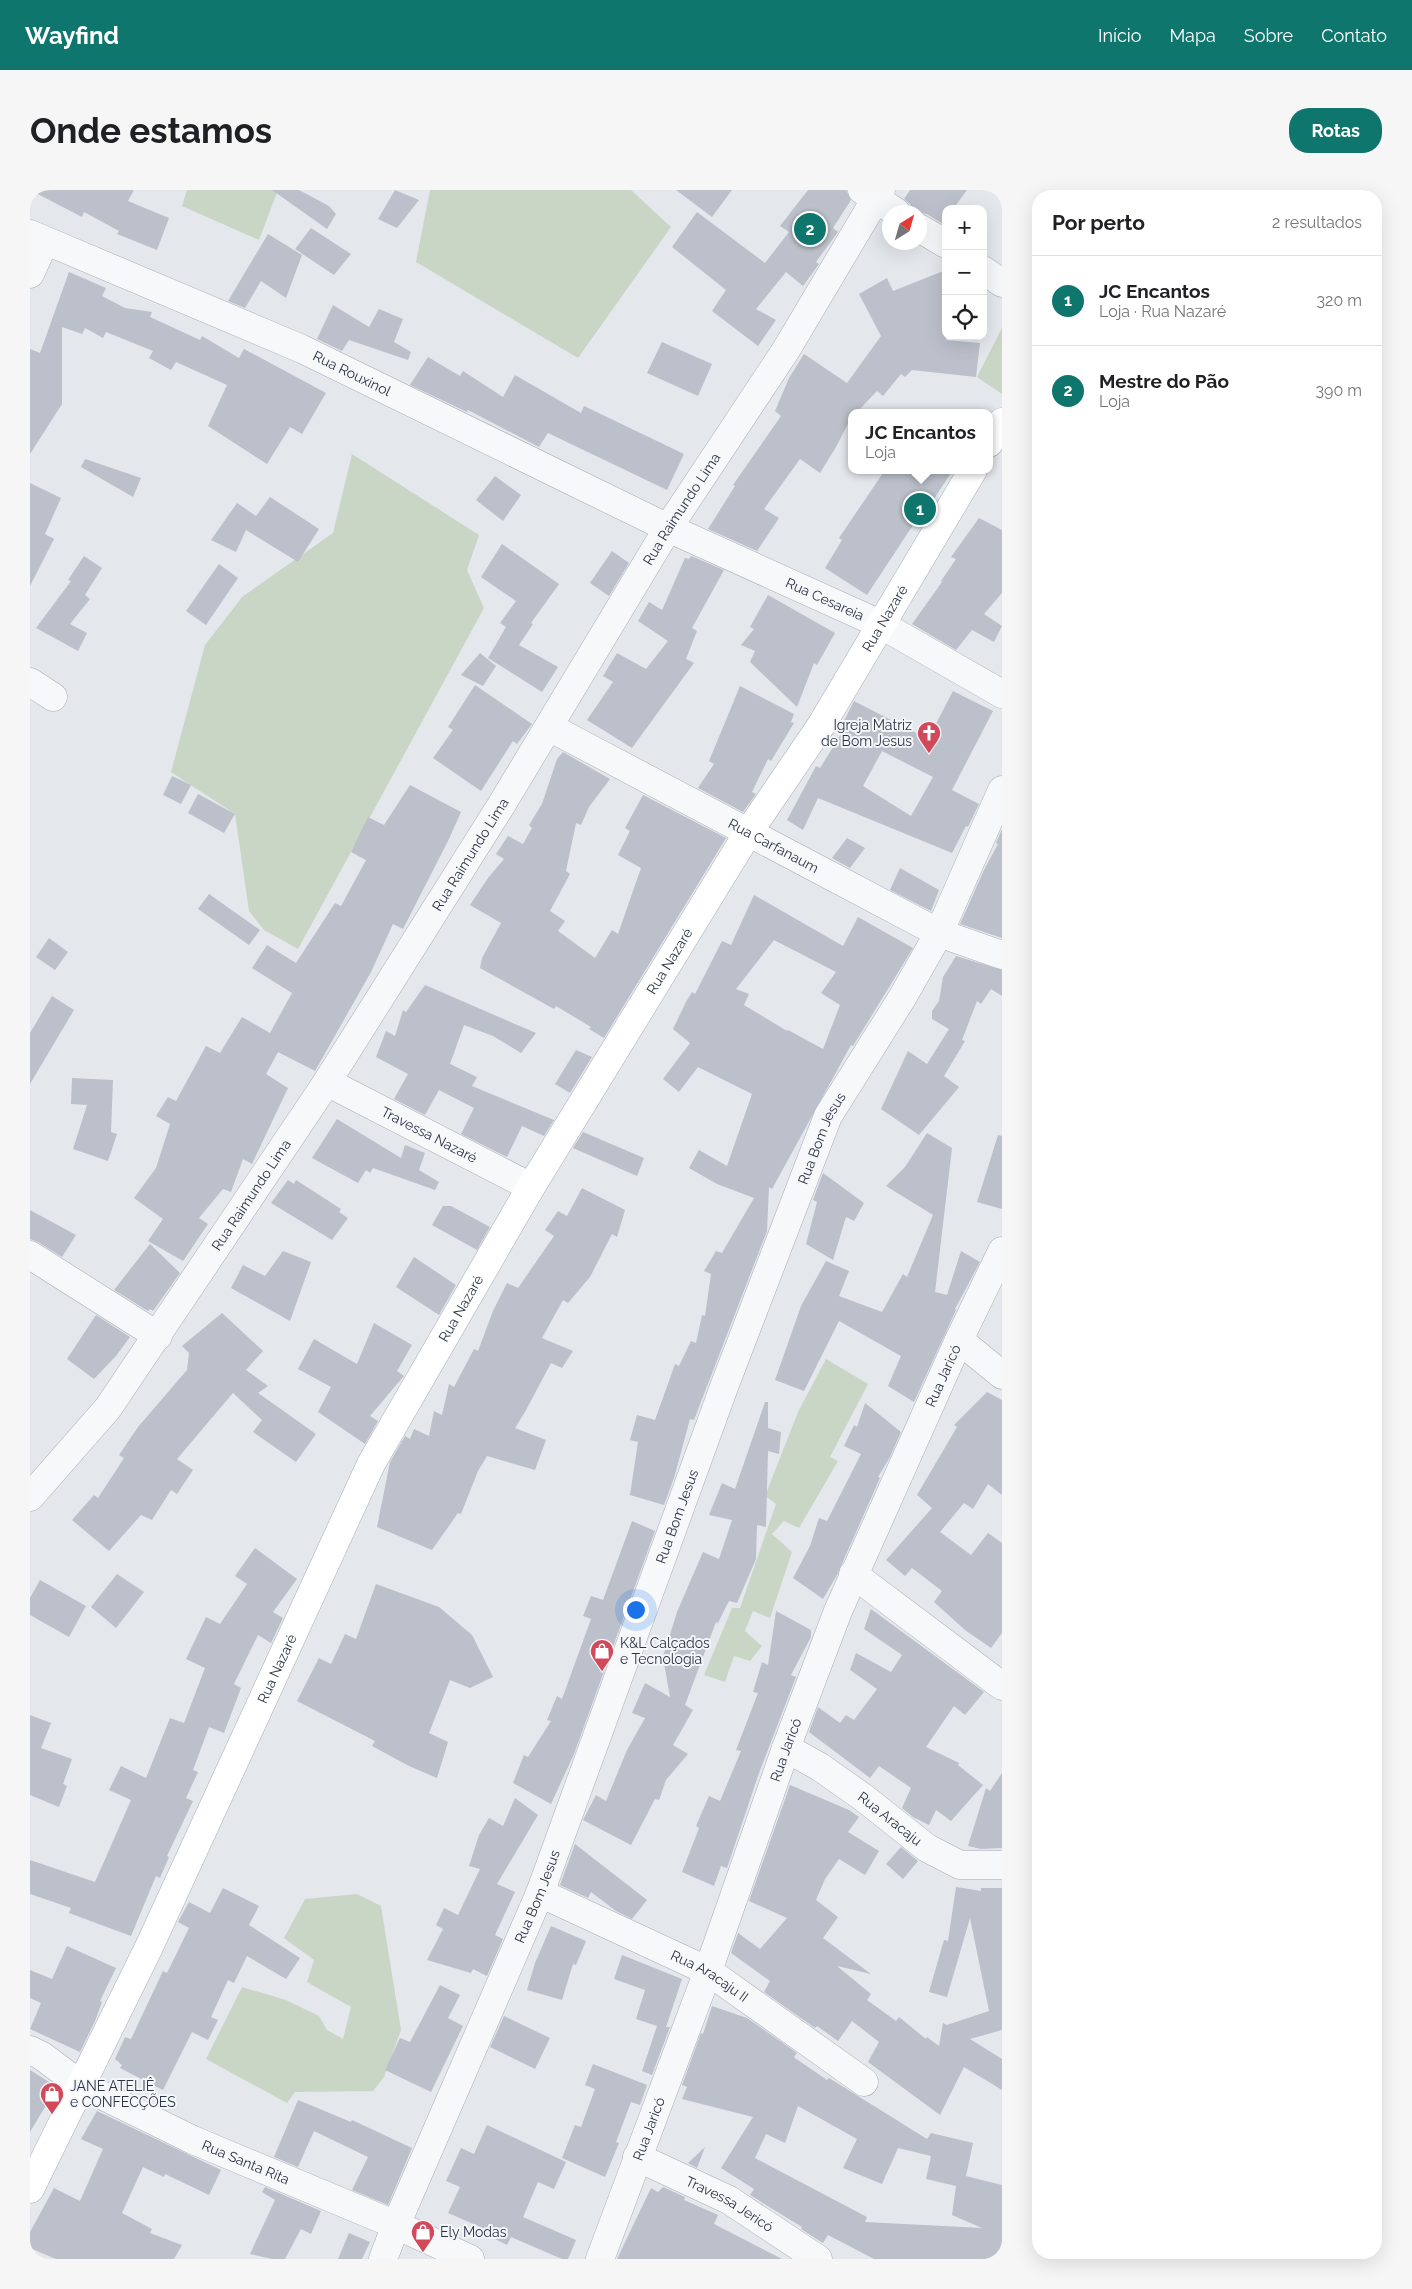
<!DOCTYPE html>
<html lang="pt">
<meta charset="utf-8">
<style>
:root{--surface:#fff;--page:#f6f6f6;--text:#202124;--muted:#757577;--line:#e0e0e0;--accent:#0f766e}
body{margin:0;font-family:Raleway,sans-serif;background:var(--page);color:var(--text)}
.controls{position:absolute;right:15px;top:15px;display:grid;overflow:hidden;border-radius:10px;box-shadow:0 5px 20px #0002}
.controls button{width:45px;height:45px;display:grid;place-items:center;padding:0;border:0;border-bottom:1px solid var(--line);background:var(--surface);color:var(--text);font:25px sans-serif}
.compass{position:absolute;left:852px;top:15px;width:45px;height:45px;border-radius:50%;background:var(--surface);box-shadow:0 5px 20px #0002;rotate:37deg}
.you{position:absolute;left:605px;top:1419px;width:18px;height:18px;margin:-12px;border:4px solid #fff;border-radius:50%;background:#1a73e8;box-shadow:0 0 0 8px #1a73e833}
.badge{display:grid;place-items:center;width:32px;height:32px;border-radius:50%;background:var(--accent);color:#fff;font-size:16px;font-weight:700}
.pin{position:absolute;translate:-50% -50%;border:2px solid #fff;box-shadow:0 1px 5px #0006}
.popup{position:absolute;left:818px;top:219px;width:145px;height:65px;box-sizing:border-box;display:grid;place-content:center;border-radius:10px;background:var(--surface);filter:drop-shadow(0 1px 4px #0005);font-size:16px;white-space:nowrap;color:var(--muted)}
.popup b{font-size:19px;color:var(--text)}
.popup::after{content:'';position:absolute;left:50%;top:100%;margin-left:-10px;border:10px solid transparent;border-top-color:var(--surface)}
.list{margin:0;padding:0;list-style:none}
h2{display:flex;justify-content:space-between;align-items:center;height:65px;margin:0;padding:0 20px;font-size:21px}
h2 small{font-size:16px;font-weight:400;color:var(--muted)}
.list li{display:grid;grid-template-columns:32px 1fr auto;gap:15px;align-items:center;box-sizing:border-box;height:90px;padding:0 20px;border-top:1px solid var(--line)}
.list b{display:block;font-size:19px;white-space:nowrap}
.list p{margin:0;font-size:16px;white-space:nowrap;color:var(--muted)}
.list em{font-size:16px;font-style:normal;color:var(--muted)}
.icon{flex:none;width:28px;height:28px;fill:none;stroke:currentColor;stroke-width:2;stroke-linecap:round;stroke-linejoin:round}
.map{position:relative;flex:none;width:972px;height:2069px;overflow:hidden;border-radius:20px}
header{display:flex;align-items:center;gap:30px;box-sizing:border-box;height:70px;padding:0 25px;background:var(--accent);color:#fff}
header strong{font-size:24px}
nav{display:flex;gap:28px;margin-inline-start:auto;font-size:18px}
.intro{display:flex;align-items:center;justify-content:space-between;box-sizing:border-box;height:120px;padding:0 30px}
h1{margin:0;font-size:35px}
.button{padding:12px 22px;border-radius:20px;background:var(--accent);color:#fff;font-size:18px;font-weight:700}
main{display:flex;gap:30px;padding:0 30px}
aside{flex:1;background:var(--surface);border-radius:20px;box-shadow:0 5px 20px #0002}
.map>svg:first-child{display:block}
.green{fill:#c9d6c5}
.building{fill:#bbc0ca;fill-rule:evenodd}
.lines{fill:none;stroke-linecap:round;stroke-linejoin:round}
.street-casing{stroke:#a9aeb7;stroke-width:29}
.secondary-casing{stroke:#a9aeb7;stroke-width:29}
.street{stroke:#f7f8fa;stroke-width:28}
.secondary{stroke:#fff;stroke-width:28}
.labels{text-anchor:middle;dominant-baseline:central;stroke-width:4;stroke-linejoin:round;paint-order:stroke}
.street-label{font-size:14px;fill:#2b3445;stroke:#f4f6f9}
.poi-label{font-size:14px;fill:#2b3445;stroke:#f4f6f9;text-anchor:start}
</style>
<header>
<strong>Wayfind</strong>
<nav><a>Início</a><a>Mapa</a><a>Sobre</a><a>Contato</a></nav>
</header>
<div class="intro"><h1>Onde estamos</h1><a class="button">Rotas</a></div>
<main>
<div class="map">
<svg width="972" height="2069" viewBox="0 0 972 2069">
<rect width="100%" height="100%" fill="#e4e7ec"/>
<path class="green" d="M157 0H248L229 50 152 16Z
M400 0H601L641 37 548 168 386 72Z
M972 138V204L947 187Z
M322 264 449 345 437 380 454 418 268 759 234 740 219 721 205 624 141 582 175 455 212 407 303 343Z
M796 1169 838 1194 800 1267 808 1271 769 1338 754 1331 742 1344 762 1362 740 1428 723 1421 715 1441 732 1456 720 1471 704 1466 695 1492 674 1485 702 1418H710L746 1314 735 1306 768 1222Z
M327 1704 351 1716 371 1840 354 1887 343 1901 265 1902 257 1913 176 1869 212 1797 256 1810 289 1826 297 1840 313 1849 321 1817 277 1792 284 1770 254 1748 275 1709Z"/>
<path class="building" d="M0 0H104L98 11 139 28 127 60 87 44 89 41 54 22 52 27Z
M242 0H269L299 16 306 24 297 39Z
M365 0 389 10 367 38 348 29Z
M646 0H702L682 27Z
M778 0H816L821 10 803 38 808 42 786 72 789 74 773 96 756 82 726 119 746 130 728 156 682 121 696 100 642 57 667 22 735 73 759 42 750 36Z
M880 0H937L923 19H916V36L897 24 882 22 880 14 874 9Z
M281 38 321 64 304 85 265 59Z
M238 44 272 65 256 108 231 91 215 118 198 111Z
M916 80V150L950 153 946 187 882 180 875 187 871 184 853 206 847 201 826 223H821V228L806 257 790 283 770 269 734 319 749 328 727 361 678 339 705 296 703 295 751 226 745 221 759 188 774 164 817 193 851 146 829 104 857 88 863 101Z
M39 82 76 98 72 106 95 118 122 122 120 127 170 150 172 146 209 168 214 159 296 203 272 244 260 237 237 274 178 236 197 195 146 172 141 180 119 168 123 161 76 142 73 148 55 138 52 144 32 137V214L0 264V159L10 163Z
M303 115 339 137 349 119 373 129 364 152 381 162 378 170 319 150 312 161 287 149Z
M632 152 682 174 668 206 617 183Z
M398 167 430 186 433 181 473 207 485 185 551 223 554 216 654 264 637 300 518 243 509 257 438 220 437 222 380 195Z
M55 269 111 288 103 307 51 277Z
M855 280H923L890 330 887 329 837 405 795 378 812 350 809 348Z
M465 286 491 305 473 331 446 310Z
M0 293 31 308 15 344 24 349 0 396Z
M240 307 289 339 268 372 216 340 206 362 181 350 207 313 226 326Z
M949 328 972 340V403L954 424 972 436 964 452 942 440 926 460 882 434 912 392 911 391 926 369 921 367Z
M472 354 529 394 501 433 503 434 489 455 528 477 512 502 458 468 476 437 470 433 486 411 451 387Z
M582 361 599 373 579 406 560 393Z
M54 366 72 378 55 405 60 409 40 434 57 443 48 461 6 438 41 391 38 390Z
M661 366 694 380 662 438 667 441 656 469 664 473 602 558 557 530 583 492 573 486 587 463 616 479 638 451 608 431 619 412 632 420 655 368 659 369Z
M189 374 208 388 176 435 156 421Z
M738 405 805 443 787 475 784 473 767 517 720 472 725 461 711 455 724 439 720 437Z
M450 463 466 476 453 496 431 485Z
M445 495 502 534 487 554 483 551 451 601 403 568 423 540 418 537Z
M710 496 764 524 761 532 764 533 741 571 738 569 722 602 726 604 713 622 668 598 684 574 679 571Z
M923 501 963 521 922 600 949 614 938 637 936 636 922 663 788 608 773 640 757 630 786 576 790 578 813 541 810 539 824 511 898 549ZM852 561 903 587 881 626 833 596Z
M533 562 580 589 559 617 551 635 546 633 536 681 540 684 520 721 535 731 528 741 565 768 582 740 588 744 611 678 588 665 600 641 595 638 613 605 696 648 574 848 559 839 561 837 526 816 524 819 450 778 452 768 471 733 440 715 458 688 474 669 466 664 478 646 493 654 502 638 499 635 512 614 527 569Z
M142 586 161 595 151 614 133 605Z
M380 595 431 622 419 649 373 739 363 734 341 782 285 881 248 862 236 884 258 898 222 974 213 969 201 1002 193 999 169 1028 178 1034 153 1071 118 1051 133 1029 104 1008 126 978 140 934 126 926 138 907 146 911 176 856 190 863 212 827 240 843 262 803 222 778 237 755 266 773 305 713 311 716 336 670 321 662 338 627 354 635Z
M168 604 205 624 194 643 158 623Z
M972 639V748L930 734 954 680 968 654 966 653Z
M817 648 835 658 820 678 802 668Z
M870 678 909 700 901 721 860 700Z
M179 704 230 740 219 755 168 719Z
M724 705 813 756 828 727 883 758 823 856 821 855 742 999 739 997 737 1041 664 1230 660 1229 644 1288 634 1315 600 1305 608 1252 600 1250 607 1225 625 1230 645 1174 649 1176 661 1151 666 1153 672 1125 675 1126 681 1084 674 1081 686 1061 692 1063 724 1008 687 994 659 978 669 960 697 976 722 904 668 877 649 902 633 889 660 853 643 839 656 812 662 802 665 804 692 751 701 755ZM744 750 806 782 791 803 810 815 793 859 758 840 757 841 714 815 719 804 706 799Z
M19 748 38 762 25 780 6 767Z
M926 766 972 780V806L961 799 951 814 947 811 932 850 935 851 914 886 929 897 889 945 851 919 878 861 897 874 919 839 902 829V821L909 811 913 787Z
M395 795 506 843 491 863 463 846 434 835 420 874 447 887 442 896 524 930 514 946 492 936 477 967 431 944 444 918 409 900 395 925 364 909 378 884 346 867 356 841 365 846 373 820 376 822Z
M22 806 44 820 0 894V843Z
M546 860 562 867 540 903 525 894Z
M42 888 83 890 81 942 87 944 78 971 43 959 57 915 41 914Z
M307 929 371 968 375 955 395 963 389 980 409 992 405 1000 343 978 340 983 336 980 328 993 282 968Z
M553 942 614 968 607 986 543 958Z
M897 943 922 958 905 1102 917 1105 931 1061 950 1072 925 1119 926 1120 884 1212 858 1196 871 1166 809 1131 774 1201 745 1190 771 1116 796 1071 819 1081 809 1106 852 1122 873 1084 877 1087 903 1025 856 996 875 977Z
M968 945 972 946V1019L947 1012Z
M793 983 834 1013 824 1031 816 1027 803 1070 776 1054 787 1012 783 1010Z
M258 990 264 994 266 990 311 1019 309 1022 318 1028 302 1050 241 1013Z
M552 998 595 1020 587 1047 582 1044 560 1087 538 1113 533 1110 512 1148 543 1161 532 1178 521 1173 495 1222 485 1238 516 1250 505 1280 457 1266 448 1281 431 1324 428 1323 402 1360 347 1337 360 1272 375 1246 380 1249 384 1239 399 1246 404 1221 412 1225 419 1194 424 1197 444 1159 448 1161 463 1121 477 1093 488 1098 524 1046 515 1040 528 1021 537 1026Z
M413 1016H421L460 1037 447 1060 402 1035Z
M0 1020 46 1045 32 1067 8 1052 0 1049Z
M120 1054 150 1083 123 1121 120 1119 118 1121 84 1100Z
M253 1061 281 1072 260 1131 201 1098 213 1075 235 1086Z
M384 1067 426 1095 409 1125 366 1097Z
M192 1123 233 1161 216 1180 238 1196 228 1203 286 1244 266 1272 223 1242 232 1230 203 1203 147 1269 163 1280 147 1304 141 1300 122 1330 111 1325 79 1361 42 1330 64 1305 68 1308 94 1268 89 1265 108 1237 157 1180 159 1163 152 1156Z
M66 1125 100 1147 86 1166 64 1189 37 1169Z
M344 1133 382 1155 367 1181 374 1186 373 1187 340 1226 348 1231 335 1254 288 1222 301 1197 268 1179 284 1149 327 1174Z
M957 1202 972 1210V1305L958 1294 943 1319 934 1313 910 1342 941 1365 958 1343 972 1353V1443L961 1458 935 1440 904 1412 912 1401 882 1378 875 1386 856 1370 902 1318 887 1305 927 1237 924 1235Z
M735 1212H738V1238L751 1242 749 1264 738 1261 736 1337 727 1335 726 1369 707 1413 699 1411 688 1433 686 1432 655 1515 663 1520 643 1555 658 1564 636 1590 629 1610 625 1609 601 1655 553 1630 566 1605 576 1611 597 1560 615 1528 602 1523 615 1493 640 1507 633 1467 647 1422 673 1362 689 1369 702 1330 679 1325 692 1293 705 1299Z
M835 1213 871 1242 860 1267 848 1287 850 1288 807 1385 793 1409 763 1388 780 1356 789 1328 797 1331 831 1264 814 1256 824 1235 827 1237Z
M602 1331 625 1341 544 1564 521 1614 483 1593 494 1565 498 1567 521 1531 517 1530 527 1506 532 1509 561 1429 553 1426 561 1406 573 1410Z
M225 1358 267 1389 243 1422 253 1428 241 1453 228 1445 204 1494 211 1498 194 1543 179 1537 163 1580 168 1582 156 1608 163 1611 137 1666 139 1667 130 1688 126 1686 101 1746 39 1723 41 1718 0 1704V1670L65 1692 101 1610 79 1600 91 1576 116 1588 140 1528 154 1533 175 1478 156 1469 176 1427 190 1434 217 1394 205 1386Z
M87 1384 114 1402 86 1438 61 1417Z
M10 1390 56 1416 39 1447 0 1425V1408Z
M346 1394 409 1417 442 1445 463 1487 440 1498 420 1490 399 1543 418 1552 407 1588 379 1576 342 1556 345 1551 267 1511 289 1468 301 1474 315 1444 326 1449Z
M841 1419 954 1502 935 1525 924 1516 896 1557 929 1573 928 1575 953 1595 921 1631 906 1620 899 1635 883 1627 872 1618 881 1598 849 1576 840 1588 779 1542 788 1517 810 1533 816 1525 824 1530 847 1499 820 1480 826 1463 861 1482 872 1465 834 1439Z
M746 1421 781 1440V1447L761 1485 766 1487 729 1583 697 1678 691 1676 684 1696 652 1682 669 1638 666 1636 679 1606 690 1611 711 1561 706 1560 728 1503 723 1502 732 1472 738 1475Z
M0 1525 21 1533 11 1558 42 1569 33 1594 37 1596 29 1617 0 1605Z
M972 1583V1658L951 1659 938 1656 956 1598 960 1601Z
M760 1595 819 1620 829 1627 818 1642 849 1661 835 1685 809 1669 795 1689 786 1710 808 1727 793 1748 841 1784 807 1776 841 1804 837 1810 866 1831 869 1827 896 1849 897 1847 909 1856 913 1833 917 1835 959 1821 940 1728 917 1807 899 1802 914 1750 918 1751 926 1697 951 1701V1698H972V1840L940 1849 972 1869V1900L934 1877 910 1925 838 1872 849 1852 822 1831 808 1851 787 1836 785 1838 734 1802 740 1791 701 1763 708 1743 730 1759 757 1728 719 1711Z
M485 1608 508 1625 467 1694 485 1702 465 1745 473 1749 457 1786 443 1779 441 1783 397 1770 413 1739 406 1735 414 1718 428 1725 450 1679 439 1676 449 1645 459 1628 473 1636Z
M545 1654 617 1710 602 1729 586 1721 561 1702 558 1708 530 1695Z
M871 1657 888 1671 873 1689 856 1674Z
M193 1698 229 1716 219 1735 270 1768 256 1789 217 1766 204 1793 198 1790 181 1827 188 1830 178 1850 162 1842 133 1900 90 1878 92 1875 85 1869 95 1847 101 1849 133 1781 137 1783 159 1738 148 1732 159 1712 180 1723Z
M521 1736 556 1751 546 1775 543 1774 532 1810 497 1800 505 1773Z
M37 1756 86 1778 70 1811 72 1812 65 1831 50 1862 0 1839 11 1813 0 1808V1780L22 1789Z
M592 1765 652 1789 636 1837H640L622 1885 612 1881 627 1836 606 1829 615 1800 584 1789Z
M410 1795 430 1805 418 1828 433 1836 401 1902 355 1880 370 1848 380 1852Z
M682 1816 717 1828 767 1863 764 1867 765 1868 797 1890 799 1888 897 1949 901 1943 943 1953 936 1986 972 1995V2069H844L798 2045 793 2053 771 2039 772 2037 720 2005 724 1999 691 1978 723 1927 652 1909 657 1897 652 1895 671 1843 673 1844ZM768 1916 827 1949 813 1978 852 1994 868 1958 901 1966 896 1989 926 1996 922 2025 952 2038 835 2032 837 2027 725 1968 736 1944 755 1953Z
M474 1826 520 1848 505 1879 460 1857Z
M563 1874 617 1895 610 1915 601 1912 586 1952 589 1953 575 1987 532 1968 545 1935 551 1937 565 1899 555 1895Z
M0 1880 27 1897 0 1942Z
M268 1910 321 1932 322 1930 382 1958 358 2015 322 2000 338 1967 284 1941 268 1977 244 1967Z
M67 1921 191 1980 179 2005 135 1984 134 1987 113 1977 92 2023 122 2039 120 2043 152 2055 144 2069H26L0 2058V2042L24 1998 50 2011 73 1959 51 1949Z
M457 1935 536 1972 524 1999 508 1992 493 2027 546 2050 538 2069H532L481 2047 477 2055 459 2046 462 2042 418 2023 430 1997 416 1991 431 1958 444 1964Z
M675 1957 667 1978 658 1973Z
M235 1997 291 2021 281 2044 271 2039 255 2069H242L220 2064 245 2010 232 2002Z
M633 1997 655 2007 654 2010 688 2025 684 2034 752 2069H587L621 1998 628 2002Z
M319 2043 340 2052 332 2069H308Z"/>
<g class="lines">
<g class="street-casing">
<g id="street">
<path d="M832 0 866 22"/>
<path d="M889 38 916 54"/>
<path id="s1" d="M0 44 272 159 638 338 850 434 972 504"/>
<path d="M953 80 972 93"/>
<path d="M0 84 15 51"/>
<path d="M0 492 23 507"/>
<path id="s2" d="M519 537 909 743 972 765"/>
<path id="s3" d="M297 892 501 997"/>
<path d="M0 1065 128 1146"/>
<path d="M929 1150 972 1185"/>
<path id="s4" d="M0 1307 78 1218 297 892 472 614 638 338 756 160 851 0"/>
<path d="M823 1384 972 1496"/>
<path id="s5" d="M756 1558 790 1577 834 1608 897 1658 930 1675H972"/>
<path id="s6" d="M510 1703 678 1781 834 1892"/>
<path id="s7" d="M0 1860 12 1866 51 1895 163 1950 366 2035 440 2069"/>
<path id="s8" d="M607 1967 699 2010 788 2069"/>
<path id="s9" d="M353 2069 366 2035 510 1703 694 1197 798 926 872 808 909 743 972 600"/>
<path id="s10" d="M570 2069 678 1781 756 1558 808 1421 929 1150 972 1061"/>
</g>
</g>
<g class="secondary-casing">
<g id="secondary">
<path d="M959 253 972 232"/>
<path id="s11" d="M0 1999 119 1757 341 1274 501 997 718 643 792 534 943 280"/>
</g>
</g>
<use href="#street" class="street"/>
<use href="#secondary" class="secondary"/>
</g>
<defs>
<g id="church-pin" transform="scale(1.25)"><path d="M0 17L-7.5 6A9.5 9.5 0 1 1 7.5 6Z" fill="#d1495b" stroke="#f4f6f9"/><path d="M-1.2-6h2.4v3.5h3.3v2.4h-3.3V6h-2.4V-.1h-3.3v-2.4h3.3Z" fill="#fff"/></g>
<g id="shop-pin" transform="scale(1.25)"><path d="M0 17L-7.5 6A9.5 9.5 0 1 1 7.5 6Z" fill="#d1495b" stroke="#f4f6f9"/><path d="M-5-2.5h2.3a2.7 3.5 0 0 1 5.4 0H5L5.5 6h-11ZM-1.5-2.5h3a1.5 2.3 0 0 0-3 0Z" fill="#fff"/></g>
</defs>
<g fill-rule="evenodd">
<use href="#church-pin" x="899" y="543"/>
<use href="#shop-pin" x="572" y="1461"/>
<use href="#shop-pin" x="22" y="1904"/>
<use href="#shop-pin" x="393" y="2042"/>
</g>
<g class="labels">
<g class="street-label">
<text stroke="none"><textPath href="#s1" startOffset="351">Rua Rouxinol</textPath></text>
<text stroke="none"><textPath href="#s4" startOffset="1185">Rua Raimundo Lima</textPath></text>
<text stroke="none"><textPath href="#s1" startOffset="875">Rua Cesareia</textPath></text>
<text stroke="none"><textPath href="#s11" startOffset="1791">Rua Nazaré</textPath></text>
<text stroke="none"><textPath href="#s2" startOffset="254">Rua Carfanaum</textPath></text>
<text stroke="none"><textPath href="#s4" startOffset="780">Rua Raimundo Lima</textPath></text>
<text stroke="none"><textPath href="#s11" startOffset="1386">Rua Nazaré</textPath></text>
<text stroke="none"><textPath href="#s3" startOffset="115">Travessa Nazaré</textPath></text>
<text stroke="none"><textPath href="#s9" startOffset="1204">Rua Bom Jesus</textPath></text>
<text stroke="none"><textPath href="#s4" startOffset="375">Rua Raimundo Lima</textPath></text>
<text stroke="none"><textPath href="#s11" startOffset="981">Rua Nazaré</textPath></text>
<text stroke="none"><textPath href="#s10" startOffset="948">Rua Jaricó</textPath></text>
<text stroke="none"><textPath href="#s9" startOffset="799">Rua Bom Jesus</textPath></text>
<text stroke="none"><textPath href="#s11" startOffset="576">Rua Nazaré</textPath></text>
<text stroke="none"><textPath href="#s10" startOffset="542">Rua Jaricó</textPath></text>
<text stroke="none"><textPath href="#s5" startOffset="126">Rua Aracaju</textPath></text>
<text stroke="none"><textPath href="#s9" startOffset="394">Rua Bom Jesus</textPath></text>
<text stroke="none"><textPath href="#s6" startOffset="189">Rua Aracaju II</textPath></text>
<text stroke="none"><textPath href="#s10" startOffset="139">Rua Jaricó</textPath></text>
<text stroke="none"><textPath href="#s7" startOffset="244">Rua Santa Rita</textPath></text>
<text stroke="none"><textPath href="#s8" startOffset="104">Travessa Jericó</textPath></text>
</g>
<g class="poi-label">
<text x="882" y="535" text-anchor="end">Igreja Matriz<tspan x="882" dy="16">de Bom Jesus</tspan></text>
<text x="590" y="1453">K&amp;L Calçados<tspan x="590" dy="16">e Tecnologia</tspan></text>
<text x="40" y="1896">JANE ATELIÊ<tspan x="40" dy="16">e CONFECÇÕES</tspan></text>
<text x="410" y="2042">Ely Modas</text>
</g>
</g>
</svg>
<div class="controls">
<button>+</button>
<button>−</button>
<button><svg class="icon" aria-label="locate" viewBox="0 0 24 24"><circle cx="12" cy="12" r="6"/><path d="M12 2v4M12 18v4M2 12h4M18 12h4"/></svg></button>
</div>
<svg class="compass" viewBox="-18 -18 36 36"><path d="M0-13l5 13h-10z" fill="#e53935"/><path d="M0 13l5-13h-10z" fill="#757577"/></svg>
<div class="you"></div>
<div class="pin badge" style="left:890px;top:319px">1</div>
<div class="popup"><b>JC Encantos</b>Loja</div>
<div class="pin badge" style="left:780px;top:39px">2</div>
</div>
<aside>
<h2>Por perto<small>2 resultados</small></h2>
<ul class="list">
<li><span class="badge">1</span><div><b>JC Encantos</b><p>Loja · Rua Nazaré</p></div><em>320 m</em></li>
<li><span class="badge">2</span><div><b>Mestre do Pão</b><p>Loja</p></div><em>390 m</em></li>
</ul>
</aside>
</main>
